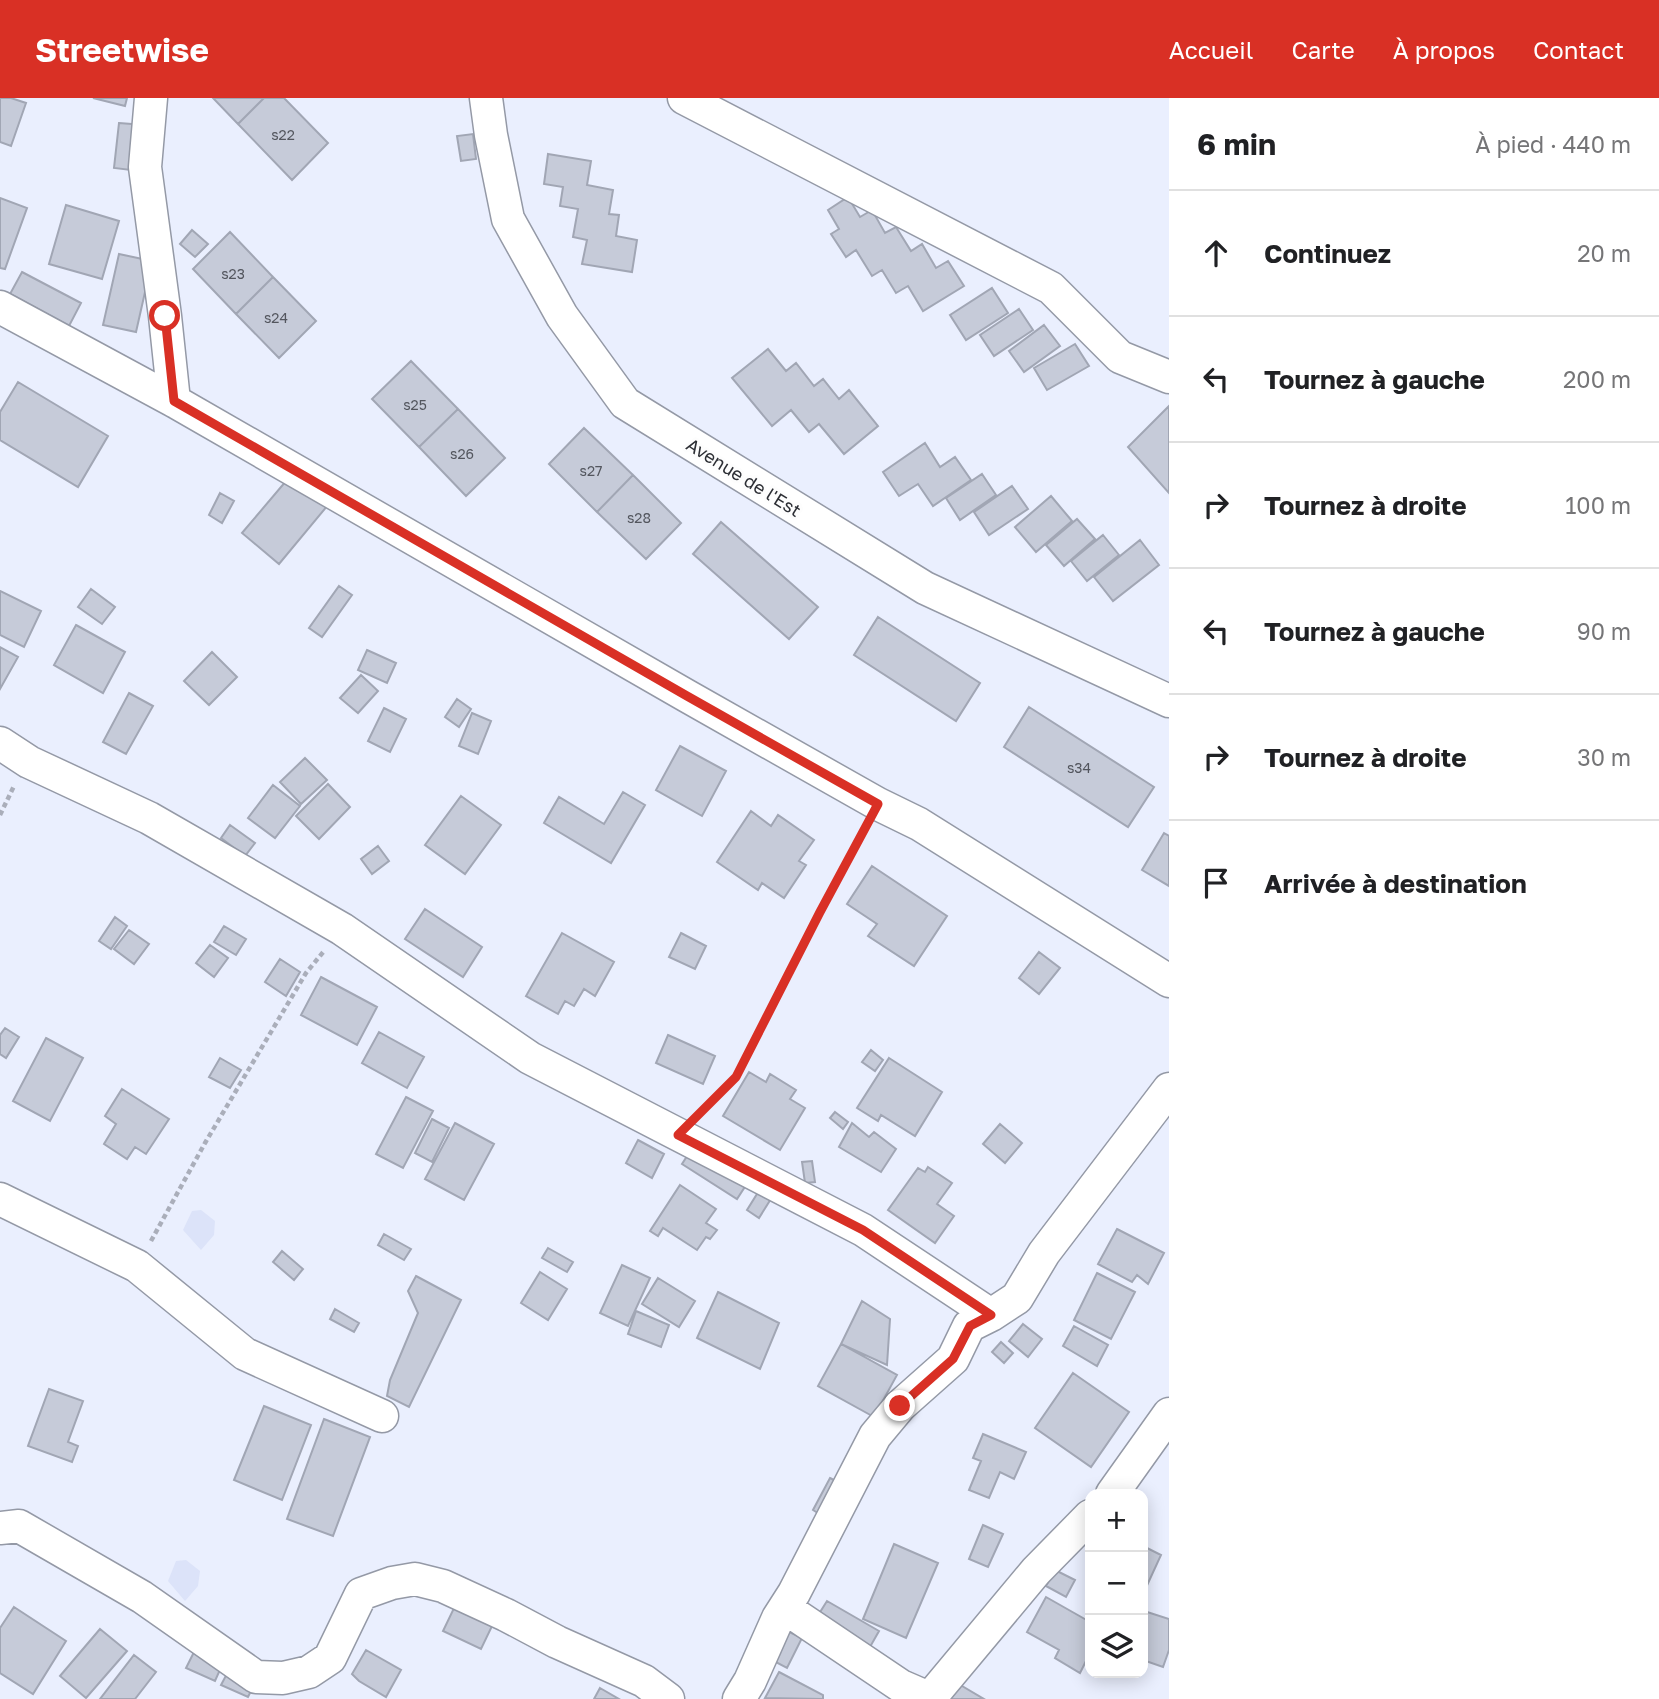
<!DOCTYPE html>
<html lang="fr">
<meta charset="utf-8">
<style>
:root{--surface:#fff;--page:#f2f2f2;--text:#202124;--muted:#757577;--line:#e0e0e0;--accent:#d93025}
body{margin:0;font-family:"Golos Text",sans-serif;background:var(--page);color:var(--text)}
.controls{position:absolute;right:21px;bottom:21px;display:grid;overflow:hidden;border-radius:14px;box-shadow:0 4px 18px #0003}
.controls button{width:63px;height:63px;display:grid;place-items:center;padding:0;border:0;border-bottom:2px solid var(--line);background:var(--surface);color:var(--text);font:35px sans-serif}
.stop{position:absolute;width:21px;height:21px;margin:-16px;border:5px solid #d93025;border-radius:50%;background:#fff}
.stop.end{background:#d93025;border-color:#fff;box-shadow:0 2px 7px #0008}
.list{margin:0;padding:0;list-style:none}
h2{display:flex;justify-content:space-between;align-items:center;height:91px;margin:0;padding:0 28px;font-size:30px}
h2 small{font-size:23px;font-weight:400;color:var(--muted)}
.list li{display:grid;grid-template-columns:46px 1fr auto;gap:21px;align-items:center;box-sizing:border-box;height:126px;padding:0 28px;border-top:2px solid var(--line)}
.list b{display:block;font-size:26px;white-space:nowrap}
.list em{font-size:23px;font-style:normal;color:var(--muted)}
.icon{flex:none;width:38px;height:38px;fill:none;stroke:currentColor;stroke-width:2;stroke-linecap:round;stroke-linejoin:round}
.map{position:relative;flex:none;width:1169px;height:1601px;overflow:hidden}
header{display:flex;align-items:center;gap:42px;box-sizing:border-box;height:98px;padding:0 35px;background:var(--accent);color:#fff}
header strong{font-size:33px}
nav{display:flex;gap:38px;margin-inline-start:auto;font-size:24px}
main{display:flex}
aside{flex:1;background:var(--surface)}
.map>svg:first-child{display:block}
.built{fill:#dce3f9}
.building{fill:#c6cbd9;stroke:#a1a6b4;stroke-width:2}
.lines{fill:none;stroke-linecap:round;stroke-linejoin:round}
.minor-casing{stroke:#9499a6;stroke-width:35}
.path{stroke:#aaaeba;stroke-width:4.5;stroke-dasharray:5 3.5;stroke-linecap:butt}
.minor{stroke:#fff;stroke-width:32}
.route{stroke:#d93025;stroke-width:9}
.labels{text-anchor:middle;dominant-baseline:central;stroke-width:6;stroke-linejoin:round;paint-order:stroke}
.number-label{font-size:14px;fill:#53565e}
.street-label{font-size:18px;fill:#2d2f35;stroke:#fdfdfd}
</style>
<header>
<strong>Streetwise</strong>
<nav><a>Accueil</a><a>Carte</a><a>À propos</a><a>Contact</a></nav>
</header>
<main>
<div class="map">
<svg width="1169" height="1601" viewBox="0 0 1169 1601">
<rect width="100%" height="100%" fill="#eaeffe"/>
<path class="built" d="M201 1112 215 1123 214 1137 201 1152 183 1132 192 1113Z
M186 1462 200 1473 198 1488 185 1503 168 1483 176 1463Z"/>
<path class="building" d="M0 0H11L26 5 11 48 0 44Z
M93 0H127L125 8Z
M213 0H264L238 26Z
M264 0H284L328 45 292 82 238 26Z
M119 25 144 27 139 73 114 70Z
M473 36 476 61 461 63 457 38Z
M548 56 591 63 587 87 613 92 609 116 619 117 616 138 637 142 632 174 582 166 587 142 573 139 578 111 560 108 563 89 544 86Z
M848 99 860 119 872 112 885 135 896 129 911 153 922 146 936 170 948 163 964 188 923 213 908 188 896 195 882 172 872 178 856 152 846 159 831 136 839 131 828 112Z
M0 100 27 110 5 171 0 170Z
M66 107 119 123 102 181 49 166Z
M192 132 208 146 195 159 180 146Z
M230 134 273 179 236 216 193 171Z
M119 156 152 163 136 234 103 227Z
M22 174 81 205 69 228 10 196Z
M273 179 316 223 279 260 236 216Z
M992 190 1008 215 966 242 950 217Z
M1019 211 1033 232 994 258 980 237Z
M1044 227 1060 248 1024 274 1009 253Z
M1075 246 1089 268 1047 292 1034 270Z
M768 251 786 273 796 265 814 288 823 281 839 301 849 292 878 328 844 356 819 326 809 334 791 312 772 328 732 280Z
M411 263 458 311 419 349 372 301Z
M18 284 108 338 78 389 0 342V314Z
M1169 308V395L1128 349Z
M458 311 505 360 466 398 419 349Z
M584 330 633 377 597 414 549 366Z
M925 345 940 369 955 359 971 382 933 408 918 386 899 398 883 374Z
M292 376 328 407 279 466 242 435Z
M982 376 996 397 960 422 946 400Z
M633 377 681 425 646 461 597 414Z
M1012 388 1028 411 989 437 974 414Z
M220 395 234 403 222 425 209 417Z
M1051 398 1072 423 1036 454 1015 429Z
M1077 421 1095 441 1064 468 1046 447Z
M721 424 818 509 789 541 693 456Z
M1103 437 1119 457 1087 483 1071 463Z
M1140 442 1159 467 1113 503 1094 479Z
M339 488 352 497 322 539 309 530Z
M91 491 115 509 102 526 78 509Z
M0 493 41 513 24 549 0 537Z
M878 519 980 585 956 623 854 557Z
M76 527 125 554 103 595 54 567Z
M0 549 18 559 0 591Z
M367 552 396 565 387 585 358 572Z
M212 554 237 579 209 607 184 583Z
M361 577 378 593 358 615 340 600Z
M129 595 153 608 126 656 103 644Z
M457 601 471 611 459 629 445 619Z
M1029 609 1154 689 1128 729 1004 649Z
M384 610 406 621 390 654 368 643Z
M472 615 491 623 478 656 459 648Z
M680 648 726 673 702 718 656 692Z
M305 660 327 682 301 706 280 684Z
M328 686 350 709 319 741 296 718Z
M273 687 300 708 275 740 248 720Z
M623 694 645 707 611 765 544 725 559 699 604 726Z
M461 698 501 727 465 776 425 747Z
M751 713 771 728 778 717 814 742 799 763 806 767 784 800 762 785 758 792 717 764Z
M230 727 255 745 245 758 221 740Z
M1164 735 1169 738V788L1142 772Z
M378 748 389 763 372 776 361 761Z
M872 768 947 818 914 868 868 838 877 826 847 806Z
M425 811 482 849 463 879 405 841Z
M115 819 127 828 111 851 99 843Z
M224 828 246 841 236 857 214 844Z
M129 832 149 846 134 866 114 851Z
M562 835 614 864 595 898 584 891 574 908 565 903 558 916 526 898Z
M681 835 706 848 695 871 669 859Z
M210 847 228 860 214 879 196 865Z
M1039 854 1060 870 1039 896 1019 880Z
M280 861 300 874 286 898 265 884Z
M321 879 377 909 357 947 301 917Z
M5 930 19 939 6 960 0 956V937Z
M379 934 424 959 407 990 362 965Z
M668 937 715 958 703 986 656 965Z
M46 940 83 960 50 1023 13 1003Z
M871 952 883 962 875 973 862 964Z
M220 960 241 972 230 990 209 979Z
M889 960 942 994 915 1038 881 1017 878 1023 857 1010Z
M749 974 766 984 770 976 796 992 790 1001 805 1010 780 1052 723 1018Z
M122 991 169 1021 146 1056 135 1049 127 1061 104 1046 116 1026 105 1018Z
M406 999 433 1013 403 1070 376 1056Z
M835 1014 848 1024 843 1031 830 1020Z
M432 1021 449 1030 432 1064 415 1055Z
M455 1025 494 1046 464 1102 425 1081Z
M852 1025 869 1039 874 1034 896 1051 881 1074 839 1049Z
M1000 1026 1022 1045 1005 1065 983 1046Z
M638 1042 664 1056 652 1080 626 1065Z
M693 1049 748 1084 737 1101 682 1066Z
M812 1063 815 1084 805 1085 802 1064Z
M928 1069 952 1085 937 1106 954 1118 935 1145 888 1112 918 1070 925 1074Z
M680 1087 716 1111 706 1125 717 1132 710 1141 706 1139 697 1152 663 1130 658 1138 650 1133Z
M762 1088 774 1096 759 1120 747 1112Z
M1117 1131 1164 1155 1148 1186 1137 1177 1132 1184 1098 1166Z
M384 1136 411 1151 404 1162 378 1147Z
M548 1150 573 1164 567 1174 542 1160Z
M282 1153 303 1171 294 1182 273 1164Z
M622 1167 650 1180 628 1228 600 1215Z
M540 1174 567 1191 548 1222 521 1205Z
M1097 1175 1135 1194 1111 1241 1074 1222Z
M416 1178 461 1202 409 1309 387 1298 390 1282 418 1215 408 1193Z
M658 1180 695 1203 679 1229 642 1206Z
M718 1194 779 1225 760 1271 697 1240Z
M862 1203 890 1221 887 1267 841 1246Z
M335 1211 359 1225 354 1234 330 1221Z
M636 1213 669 1227 661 1249 628 1236Z
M1023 1226 1042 1241 1028 1259 1009 1243Z
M1074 1228 1108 1247 1097 1268 1063 1248Z
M1001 1244 1013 1255 1004 1265 992 1254Z
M841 1246 897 1277 874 1319 818 1288Z
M1073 1275 1129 1314 1091 1369 1035 1330Z
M49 1291 83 1303 68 1344 78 1348 72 1364 28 1348Z
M264 1308 311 1327 282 1402 234 1382Z
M324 1321 370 1339 333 1438 287 1421Z
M983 1336 1026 1354 1014 1381 1000 1374 989 1400 969 1392 981 1363 973 1360Z
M830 1380 836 1383 821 1417 813 1412Z
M983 1427 1003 1436 988 1469 969 1461Z
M894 1446 938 1465 906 1540 863 1521Z
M1143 1448 1161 1457 1144 1494 1143 1493Z
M1055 1472 1075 1482 1066 1499 1046 1488Z
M1046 1499 1090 1524V1555L1080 1575 1055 1560 1059 1552 1027 1534Z
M827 1503 879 1533 870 1549 817 1519Z
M455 1508 493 1526 481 1551 443 1533Z
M14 1509 66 1543 33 1596 0 1575V1530Z
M1144 1513 1169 1521V1552L1163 1569 1143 1562Z
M100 1531 127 1553 86 1600 60 1578Z
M785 1532 802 1540 787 1570 770 1561Z
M195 1552 223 1565 215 1583 186 1570Z
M366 1552 401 1572 386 1599 359 1583 352 1576Z
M134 1557 156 1574 135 1601H100Z
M230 1570 256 1583 248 1599 221 1587Z
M779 1574 823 1597V1601L765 1600Z
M957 1585 984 1601H949Z
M600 1590 619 1601H594Z"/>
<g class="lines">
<g class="minor-casing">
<path id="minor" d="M151 0 145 69 165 218 174 303
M486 0 491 37 508 121 562 218 625 305 925 490 1169 603
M684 0 1051 190 1120 259 1169 279
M0 209 174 303 687 598 878 706 919 726 1169 883
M0 645 29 664 149 720 342 831 530 960 863 1132 991 1217
M0 1101 137 1168 245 1256 382 1318
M1112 1396 1169 1316
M0 1430 19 1428 142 1499 256 1579 283 1580 309 1574 330 1560 361 1496 392 1485 415 1481 443 1488 506 1517 557 1544 644 1583 668 1601
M785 1510 901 1588 931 1601
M930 1600 1036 1473 1090 1418
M739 1601 750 1583 778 1520 794 1495 875 1338 900 1308 953 1261 969 1228 991 1217 1017 1200 1044 1155 1169 991"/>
</g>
<path class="path" d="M0 717 14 688
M699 1016 736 979 820 814 865 732
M151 1143 205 1045 306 875 324 853"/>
<use href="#minor" class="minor"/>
</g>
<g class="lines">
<path class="route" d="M165 218 174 303 687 598 878 706 820 814 736 979 678 1037 863 1132 991 1217 970 1228 953 1261 900 1308"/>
</g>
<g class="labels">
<g class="number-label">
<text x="283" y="36">s22</text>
<text x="233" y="175">s23</text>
<text x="276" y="219">s24</text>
<text x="415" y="306">s25</text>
<text x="462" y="355">s26</text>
<text x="591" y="372">s27</text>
<text x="639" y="419">s28</text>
<text x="1079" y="669">s34</text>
</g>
<g class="street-label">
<text transform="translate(744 379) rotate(32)">Avenue de l'Est</text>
</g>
</g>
</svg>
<div class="controls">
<button>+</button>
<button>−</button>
<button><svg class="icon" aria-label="layers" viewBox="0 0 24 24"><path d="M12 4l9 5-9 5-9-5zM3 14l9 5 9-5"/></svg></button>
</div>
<div class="stop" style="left:165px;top:218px"></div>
<div class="stop end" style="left:900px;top:1308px"></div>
</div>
<aside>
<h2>6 min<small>À pied · 440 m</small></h2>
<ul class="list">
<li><svg class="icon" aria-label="ahead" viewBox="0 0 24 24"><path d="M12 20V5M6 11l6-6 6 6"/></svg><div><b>Continuez</b></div><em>20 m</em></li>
<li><svg class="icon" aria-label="left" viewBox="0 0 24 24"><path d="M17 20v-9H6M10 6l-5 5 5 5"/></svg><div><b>Tournez à gauche</b></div><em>200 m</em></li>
<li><svg class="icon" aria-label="right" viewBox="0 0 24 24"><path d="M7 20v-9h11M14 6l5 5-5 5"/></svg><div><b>Tournez à droite</b></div><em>100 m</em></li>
<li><svg class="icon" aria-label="left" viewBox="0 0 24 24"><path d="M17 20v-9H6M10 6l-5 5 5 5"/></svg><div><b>Tournez à gauche</b></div><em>90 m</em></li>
<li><svg class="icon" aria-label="right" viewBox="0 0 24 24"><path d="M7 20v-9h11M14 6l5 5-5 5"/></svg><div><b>Tournez à droite</b></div><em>30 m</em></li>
<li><svg class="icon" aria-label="arrive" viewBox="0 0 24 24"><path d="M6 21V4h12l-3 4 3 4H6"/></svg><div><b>Arrivée à destination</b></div></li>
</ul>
</aside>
</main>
